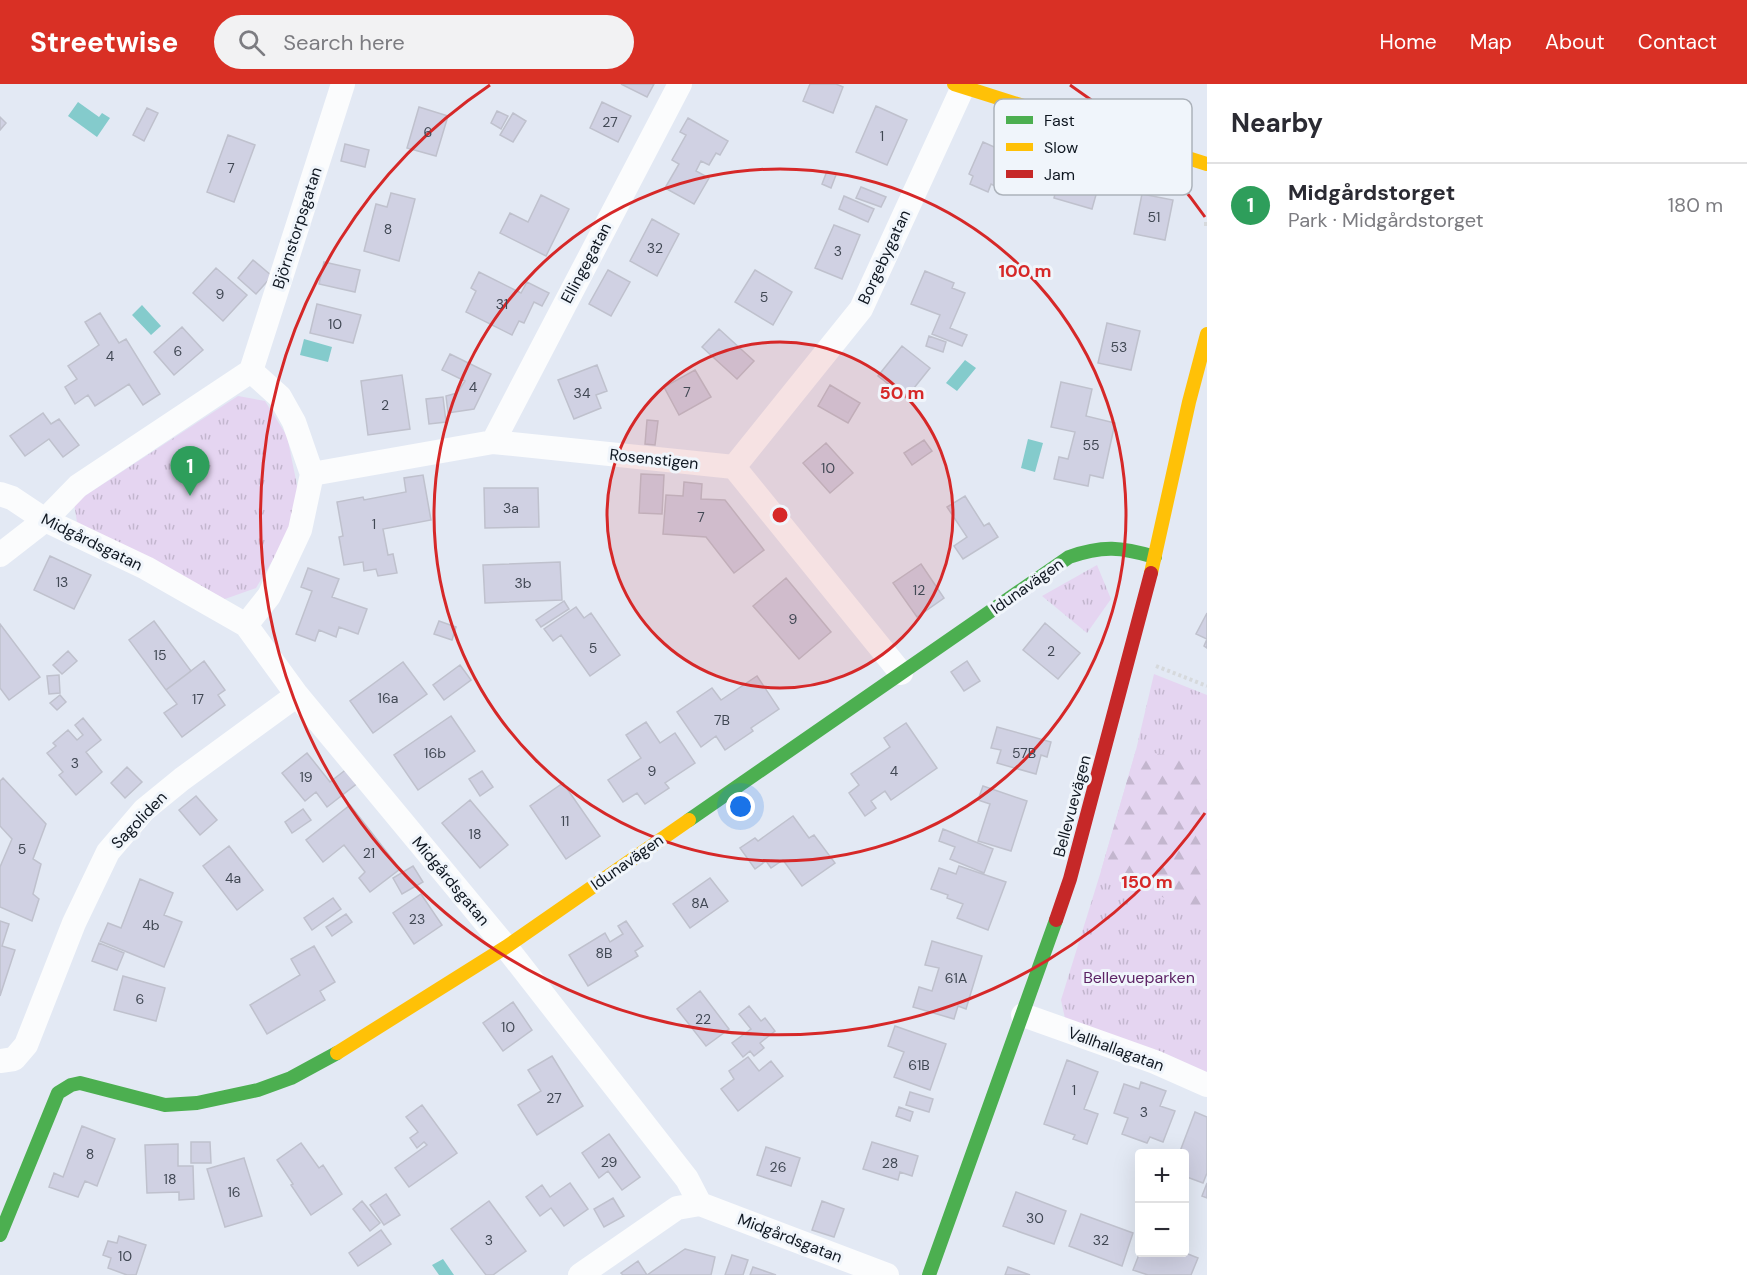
<!DOCTYPE html>
<meta charset="utf-8">
<style>
:root{--surface:#fff;--page:#f2f2f3;--text:#2b2b33;--muted:#7c7c81;--line:#e1e1e2;--accent:#d93025}
body{margin:0;font-family:"DM Sans",sans-serif;background:var(--page);color:var(--text)}
.controls{position:absolute;right:18px;bottom:18px;display:grid;overflow:hidden;border-radius:6px;box-shadow:0 6px 24px #0002}
.controls button{width:54px;height:54px;display:grid;place-items:center;padding:0;border:0;border-bottom:2px solid var(--line);background:var(--surface);color:var(--text);font:30px sans-serif}
.you{position:absolute;left:741px;top:723px;width:21px;height:21px;margin:-15px;border:4px solid #fff;border-radius:50%;background:#1a73e8;box-shadow:0 0 0 9px #1a73e833}
.badge{display:grid;place-items:center;width:39px;height:39px;border-radius:50%;background:var(--accent);color:#fff;font-size:20px;font-weight:700}
.pin{position:absolute;translate:-50% -50px;filter:drop-shadow(0 2px 3px #0008)}
.pin::after{content:'';position:absolute;top:32px;width:21px;height:18px;background:inherit;clip-path:polygon(0 0,100% 0,50% 100%)}
.list{margin:0;padding:0;list-style:none}
h2{display:flex;justify-content:space-between;align-items:center;height:78px;margin:0;padding:0 24px;font-size:26px}
h2 small{font-size:20px;font-weight:400;color:var(--muted)}
.list li{display:grid;grid-template-columns:39px 1fr auto;gap:18px;align-items:center;box-sizing:border-box;height:84px;padding:0 24px;border-top:2px solid var(--line)}
.list b{display:block;font-size:22px;white-space:nowrap}
.list p{margin:0;font-size:20px;white-space:nowrap;color:var(--muted)}
.list em{font-size:20px;font-style:normal;color:var(--muted)}
.icon{flex:none;width:33px;height:33px;fill:none;stroke:currentColor;stroke-width:2;stroke-linecap:round;stroke-linejoin:round}
.map{position:relative;flex:none;width:1207px;height:1191px;overflow:hidden}
header{display:flex;align-items:center;gap:36px;box-sizing:border-box;height:84px;padding:0 30px;background:var(--accent);color:#fff}
header strong{font-size:28px}
nav{display:flex;gap:33px;margin-inline-start:auto;font-size:21px}
.search{width:420px;height:54px;background:var(--page);display:flex;align-items:center;gap:15px;box-sizing:border-box;padding:0 21px;border-radius:33px;color:var(--muted);font-size:22px}
main{display:flex}
aside{flex:1;background:var(--surface)}
.map>svg:first-child{display:block}
.grass{fill:url(#grass-tufts)}
.forest{fill:url(#forest-firs)}
.water{fill:#84cbcc}
.building{fill:#d0d1e3;stroke:#bfc1cd;stroke-width:1.5}
.lines{fill:none;stroke-linecap:round;stroke-linejoin:round}
.path{stroke:#d6d9dc;stroke-width:4;stroke-dasharray:3 3;stroke-linecap:butt}
.street{stroke:#fbfcfd;stroke-width:24}
.fast{stroke:#4caf50;stroke-width:14}
.slow{stroke:#ffc107;stroke-width:14}
.jam{stroke:#c62828;stroke-width:14}
.ring{fill:none;stroke:#d62828;stroke-width:3}
.labels{text-anchor:middle;dominant-baseline:central;stroke-width:6;stroke-linejoin:round;paint-order:stroke}
.number-label{font-size:14px;fill:#414854}
.street-label{font-size:16px;fill:#0f1721;stroke:#f0f5fb}
.park-label{font-size:16px;fill:#5c2365;stroke:#f0f5fb}
.key{fill:#f0f5fb;stroke:#acb2ba;stroke-width:1.5}
.key-label{font-size:16px;fill:#0f1721}
.centre{fill:#d62828;stroke:#f0f5fb;stroke-width:3}
.ring-label{font-size:18px;text-anchor:middle;font-weight:bold;fill:#d62828;stroke:#f0f5fb;stroke-width:6;stroke-linejoin:round;paint-order:stroke}
</style>
<header>
<strong>Streetwise</strong>
<div class="search"><svg class="icon" aria-label="search" viewBox="0 0 24 24"><circle cx="10" cy="10" r="6"/><path d="M15 15l6 6"/></svg>Search here</div>
<nav><a>Home</a><a>Map</a><a>About</a><a>Contact</a></nav>
</header>
<main>
<div class="map">
<svg width="1207" height="1191" viewBox="0 0 1207 1191">
<defs>
<pattern id="grass-tufts" width="24" height="20" patternUnits="userSpaceOnUse" patternTransform="scale(1.5)"><rect width="24" height="20" fill="#e5d5f1"/><path d="M3 7l-1-3M5 7V3M7 7l1-3M15 17l-1-3M17 17v-4M19 17l1-3" fill="none" stroke="#c3b6ce"/></pattern>
<pattern id="forest-firs" width="22" height="20" patternUnits="userSpaceOnUse" patternTransform="scale(1.5)"><rect width="22" height="20" fill="#e5d5f1"/><path d="M5 1l3.5 6h-7zM16 11l3.5 6h-7z" fill="#c3b6ce"/></pattern>
</defs>
<rect width="100%" height="100%" fill="#e3e9f4"/>
<path class="grass" d="M238 312 265 317 287 352 298 406 289 449 256 504 225 515 77 438 74 419Z
M1097 481 1111 515 1087 549 1042 512Z
M1154 590 1207 611V995L1066 939 1061 916 1101 787 1136 666Z"/>
<path class="forest" d="M1136 666 1207 678V832L1101 787Z"/>
<path class="water" d="M78 18 99 33 102 29 110 34 97 53 68 32Z
M142 221 161 242 151 251 132 231Z
M304 255 332 263 328 278 300 271Z
M965 276 976 284 957 307 946 299Z
M1028 355 1043 359 1035 388 1021 384Z
M443 1175 454 1191H439L432 1181Z"/>
<path class="building" d="M621 0H654L647 13Z
M810 0H836L843 3 833 29 803 17Z
M602 18 631 32 618 58 590 44Z
M876 22 907 36 887 81 856 68Z
M419 23 448 32 436 72 407 64Z
M147 24 158 29 144 57 133 51Z
M497 27 508 32 501 45 491 39Z
M513 29 526 37 513 58 500 51Z
M0 33 6 39 0 46Z
M688 34 728 57 720 71 716 69 709 81 701 77 696 87 709 94 694 120 665 104 679 80 672 76 686 51 680 48Z
M228 51 255 61 234 118 207 108Z
M983 58 1010 70 995 102 991 100 988 108 970 100 973 92 969 90Z
M345 60 369 66 365 83 341 77Z
M1062 83 1101 93 1092 125 1054 114Z
M827 87 836 91 831 104 822 100Z
M861 103 886 113 881 123 856 114Z
M391 109 415 115 399 177 364 167 376 120 387 123Z
M1142 110 1173 116 1165 156 1134 150Z
M541 111 569 125 546 172 500 149 510 129 528 138Z
M844 112 874 125 868 138 839 125Z
M652 135 679 150 657 192 630 177Z
M834 141 860 151 842 195 815 184Z
M253 176 272 192 256 210 238 194Z
M324 178 360 186 355 208 319 200Z
M216 184 247 211 223 237 193 209Z
M608 186 630 198 611 232 589 220Z
M755 186 792 208 773 241 735 218Z
M925 187 954 199 952 204 965 209 950 244 967 251 962 262 932 250 940 231 911 220Z
M479 188 521 209 527 198 549 209 542 222 534 218 524 239 519 237 512 251 466 228 476 207 471 204Z
M317 220 361 231 353 259 310 249Z
M100 229 119 259 126 255 160 310 143 321 129 300 95 322 88 311 75 320 65 303 77 295 68 282 99 261 85 238Z
M1107 239 1140 247 1131 286 1098 279Z
M182 243 203 266 174 291 154 268Z
M719 245 754 277 737 295 702 263Z
M929 252 946 258 943 268 926 262Z
M902 262 930 284 906 314 878 292Z
M450 270 491 290 474 325 448 329 446 312 457 309 465 297 442 286Z
M597 281 607 307 596 311 601 324 574 335 558 296Z
M695 286 711 313 679 331 664 303Z
M402 291 410 345 368 351 361 297Z
M1061 298 1092 305 1086 332 1115 339 1103 394 1090 391 1088 402 1054 395 1059 373 1068 375 1075 348 1051 343Z
M830 301 860 319 848 339 818 322Z
M443 313 446 338 429 340 426 315Z
M43 329 51 340 59 335 79 361 63 373 49 355 25 372 10 352Z
M647 336 658 337 655 361 645 360Z
M924 356 932 367 912 381 904 369Z
M826 359 853 389 830 409 803 379Z
M641 390 664 391 662 430 639 429Z
M423 391 431 436 383 445 388 471 393 470 397 489 378 492 376 485 364 487 363 478 344 481 339 453 343 452 337 418 363 413 364 416 406 408 404 394Z
M684 398 702 400 701 415 725 416 764 466 734 489 706 453 663 450 666 411 683 412Z
M484 404H538L539 443 485 444Z
M965 412 984 442 989 439 998 453 963 475 954 462 967 453 947 423Z
M50 472 91 491 74 525 34 506Z
M560 478 562 516 485 519 483 481Z
M921 480 944 514 917 533 893 499Z
M308 484 339 495 332 513 367 525 358 550 339 543 336 553 319 546 315 557 296 550 312 507 301 503Z
M786 494 831 548 799 575 753 522Z
M564 517 569 525 541 543 536 536Z
M576 523 584 534 591 529 620 571 590 592 561 551 553 557 544 545Z
M1207 529V564L1204 562 1207 555 1196 550Z
M154 537 191 587 166 606 129 556Z
M439 537 456 543 452 556 434 550Z
M1045 539 1080 569 1058 595 1023 566Z
M0 540 40 593 9 616 0 604Z
M68 567 77 577 62 590 53 581Z
M204 577 225 606 218 611 225 621 182 653 164 629 177 620 166 606Z
M967 577 980 597 964 607 951 588Z
M403 578 427 610 373 649 350 617Z
M460 581 471 596 444 616 433 601Z
M59 591 60 609 49 610 47 592Z
M757 592 779 625 751 644 753 647 725 666 716 652 701 663 677 628 712 604 721 616Z
M60 611 66 618 57 626 50 619Z
M451 632 475 667 418 706 394 671Z
M83 634 101 656 86 668 102 688 76 711 59 691 63 688 47 669 56 662 53 659 68 646 77 656 83 651 75 641Z
M646 638 660 659 675 649 695 679 665 699 669 704 645 720 637 709 623 718 608 696 641 674 626 651Z
M906 639 937 684 891 716 885 707 871 717 876 724 865 732 849 709 859 701 851 690 890 663 884 654Z
M997 643 1051 658 1047 673 1041 671 1036 690 997 679 1001 666 991 664Z
M307 669 330 698 348 684 359 698 327 723 316 708 305 717 282 689Z
M127 683 142 698 125 714 111 699Z
M482 687 493 703 480 712 469 695Z
M3 694 46 740 33 775 41 780 33 810 39 815 32 837 0 823V783L12 755 0 742V697Z
M563 699 600 752 566 775 530 722Z
M983 702 1027 717 1011 767 978 757 990 720 978 716Z
M196 712 217 736 200 751 179 726Z
M470 716 508 761 480 784 442 739Z
M350 721 400 785 370 808 359 794 365 788 344 761 323 778 306 756Z
M303 725 311 736 292 749 285 738Z
M793 732 809 754 814 751 835 779 802 802 783 776 771 784 766 777 755 785 740 764 755 754 758 757Z
M943 745 993 765 984 789 950 775 955 763 939 757Z
M229 762 263 806 237 826 203 782Z
M413 782 423 798 402 810 393 794Z
M959 782 1006 798 988 846 957 834 963 820 947 814 948 811 931 805 939 784 956 790Z
M710 794 728 817 690 844 673 820Z
M140 795 173 809 164 831 182 838 164 883 100 857 108 839 121 844Z
M421 810 442 841 414 860 393 829Z
M333 814 341 825 312 846 304 834Z
M346 830 352 838 332 852 326 843Z
M0 837 9 840 2 862 15 866 0 912Z
M626 837 643 862 635 867 638 872 588 902 569 871 605 849 610 858 623 850 618 842Z
M932 857 982 872 966 925 958 922 954 935 913 923 919 903 932 907 939 884 925 881Z
M99 859 124 869 117 886 92 877Z
M314 862 335 898 320 907 325 916 267 950 250 921 300 891 291 875Z
M123 892 165 904 156 937 114 926Z
M700 907 729 945 706 962 677 925Z
M513 918 532 946 503 967 483 939Z
M749 922 761 937 765 934 775 947 760 959 764 964 754 972 750 967 743 973 732 959 751 945 739 930Z
M895 942 946 960 930 1006 894 993 904 968 888 962Z
M552 972 583 1022 537 1051 518 1021 541 1007 528 986Z
M748 973 759 987 771 977 783 992 738 1027 721 1005 734 995 729 987Z
M1067 976 1098 988 1084 1025 1098 1030 1087 1060 1073 1055 1075 1051 1044 1040Z
M1141 998 1166 1007 1160 1022 1175 1027 1163 1058 1150 1053 1147 1059 1122 1050 1128 1034 1114 1029 1124 1000 1139 1005Z
M910 1008 933 1015 929 1028 906 1021Z
M422 1021 457 1069 409 1103 395 1084 427 1061 424 1058 417 1064 410 1054 418 1048 406 1033Z
M899 1023 913 1028 910 1037 896 1032Z
M1195 1028 1207 1033V1089L1203 1099 1184 1092V1070H1179Z
M82 1042 115 1055 97 1102 85 1097 78 1113 49 1103 54 1089 63 1093Z
M609 1050 640 1093 622 1106 608 1087 599 1094 582 1069Z
M191 1058H210L211 1079H191Z
M872 1058 918 1072 912 1092 900 1088 898 1096 863 1085Z
M301 1059 319 1084 323 1081 342 1110 311 1131 291 1101 293 1100 277 1076Z
M178 1060V1082H193L194 1115 179 1116V1108L147 1109 145 1061Z
M766 1063 800 1074 791 1102 757 1091Z
M244 1074 262 1132 225 1143 207 1085Z
M570 1099 588 1125 564 1142 551 1124 540 1132 526 1113 542 1101 550 1113Z
M1207 1099V1114L1202 1112Z
M1016 1108 1066 1127 1054 1160 1003 1142Z
M386 1110 400 1131 384 1141 370 1121Z
M613 1114 624 1132 604 1143 594 1125Z
M362 1117 380 1139 370 1147 353 1125Z
M489 1117 526 1167 493 1191H486L451 1145Z
M822 1117 844 1125 834 1153 812 1146Z
M1081 1130 1133 1149 1122 1182 1069 1162Z
M381 1146 391 1160 358 1182 349 1169Z
M119 1152 146 1161 136 1191H127L108 1184 111 1174 103 1171 108 1157 117 1159Z
M685 1165 715 1173 711 1191H623L621 1189 638 1177 647 1191Z
M1140 1168H1183L1198 1174 1191 1191H1148L1133 1186Z
M732 1171 748 1176 743 1191H725Z
M753 1183 776 1191H750Z
M1008 1183 1030 1191H1005Z"/>
<g class="lines">
<path class="path" d="M1204 140H1207
M1156 582 1207 602"/>
<path class="street" d="M251 287 343 0
M493 358 680 0
M734 383 861 225 963 3
M312 390 493 358 734 383 901 589
M0 410 12 414 45 436 146 484 246 541 297 611 506 863 687 1095 700 1120 887 1191
M0 471 45 436 78 402 251 287 280 313 294 338 312 390 300 446 269 512 246 541
M1023 931 1155 978 1207 1001
M0 977 14 975 26 961 74 839 108 768 144 726 182 695 297 611
M580 1191 677 1124 700 1120"/>
<path class="fast" d="M689 736 1069 473C1103 461 1121 463 1155 473
M0 1151 58 1009 71 1001 80 999 165 1021 197 1019 258 1006 291 994 337 969
M929 1191 1056 836"/>
<path class="slow" d="M954 0 1207 80
M1151 489 1189 318 1207 250
M337 969 506 863 689 736"/>
<path class="jam" d="M1056 836 1070 795 1151 489"/>
</g>
<circle cx="780" cy="431" r="173" fill="#d62828" fill-opacity=".12"/>
<g class="ring">
<circle cx="780" cy="431" r="173"/>
<circle cx="780" cy="431" r="346"/>
<path d="M1205 729A519 519 0 1 1 490 1M1070 1A519 519 0 0 1 1205 133"/>
</g>
<g class="labels">
<g class="number-label">
<text x="610" y="38">27</text>
<text x="428" y="48">6</text>
<text x="882" y="52">1</text>
<text x="231" y="84">7</text>
<text x="1154" y="133">51</text>
<text x="388" y="145">8</text>
<text x="655" y="164">32</text>
<text x="838" y="167">3</text>
<text x="220" y="210">9</text>
<text x="764" y="213">5</text>
<text x="502" y="220">31</text>
<text x="335" y="240">10</text>
<text x="1119" y="263">53</text>
<text x="178" y="267">6</text>
<text x="110" y="272">4</text>
<text x="473" y="303">4</text>
<text x="687" y="308">7</text>
<text x="582" y="309">34</text>
<text x="385" y="321">2</text>
<text x="1091" y="361">55</text>
<text x="828" y="384">10</text>
<text x="511" y="424">3a</text>
<text x="701" y="433">7</text>
<text x="374" y="440">1</text>
<text x="62" y="498">13</text>
<text x="523" y="499">3b</text>
<text x="919" y="506">12</text>
<text x="793" y="535">9</text>
<text x="593" y="564">5</text>
<text x="1051" y="567">2</text>
<text x="160" y="571">15</text>
<text x="388" y="614">16a</text>
<text x="198" y="615">17</text>
<text x="722" y="636">7B</text>
<text x="435" y="669">16b</text>
<text x="1024" y="669">57B</text>
<text x="75" y="679">3</text>
<text x="652" y="687">9</text>
<text x="894" y="687">4</text>
<text x="306" y="693">19</text>
<text x="565" y="737">11</text>
<text x="475" y="750">18</text>
<text x="22" y="765">5</text>
<text x="369" y="769">21</text>
<text x="233" y="794">4a</text>
<text x="700" y="819">8A</text>
<text x="417" y="835">23</text>
<text x="151" y="841">4b</text>
<text x="604" y="869">8B</text>
<text x="956" y="894">61A</text>
<text x="140" y="915">6</text>
<text x="703" y="935">22</text>
<text x="508" y="943">10</text>
<text x="919" y="981">61B</text>
<text x="1074" y="1006">1</text>
<text x="554" y="1014">27</text>
<text x="1144" y="1028">3</text>
<text x="90" y="1070">8</text>
<text x="609" y="1078">29</text>
<text x="890" y="1079">28</text>
<text x="778" y="1083">26</text>
<text x="170" y="1095">18</text>
<text x="234" y="1108">16</text>
<text x="1035" y="1134">30</text>
<text x="489" y="1156">3</text>
<text x="1101" y="1156">32</text>
<text x="125" y="1172">10</text>
</g>
<g class="street-label">
<text transform="translate(297 144) rotate(-72)">Björnstorpsgatan</text>
<text transform="translate(884 173) rotate(-65)">Borgebygatan</text>
<text transform="translate(586 179) rotate(-62)">Ellingegatan</text>
<text transform="translate(654 375) rotate(6)">Rosenstigen</text>
<text transform="translate(92 458) rotate(26)">Midgårdsgatan</text>
<text transform="translate(1027 502) rotate(-35)">Idunavägen</text>
<text transform="translate(1072 722) rotate(-75)">Bellevuevägen</text>
<text transform="translate(139 736) rotate(-46)">Sagoliden</text>
<text transform="translate(627 778) rotate(-35)">Idunavägen</text>
<text transform="translate(451 797) rotate(50)">Midgårdsgatan</text>
<text transform="translate(1116 965) rotate(20)">Vallhallagatan</text>
<text transform="translate(790 1154) rotate(21)">Midgårdsgatan</text>
</g>
<g class="park-label">
<text x="1139" y="893">Bellevueparken</text>
</g>
</g>
<rect x="994" y="15" width="198" height="96" rx="9" class="key"/>
<rect x="1006" y="32" width="27" height="8" fill="#4caf50"/>
<rect x="1006" y="59" width="27" height="8" fill="#ffc107"/>
<rect x="1006" y="86" width="27" height="8" fill="#c62828"/>
<g class="key-label">
<text x="1044" y="42">Fast</text>
<text x="1044" y="69">Slow</text>
<text x="1044" y="96">Jam</text>
</g>
<circle cx="780" cy="431" r="9" class="centre"/>
<g class="ring-label">
<text x="1025" y="193">100 m</text>
<text x="902" y="315">50 m</text>
<text x="1147" y="804">150 m</text>
</g>
</svg>
<div class="controls">
<button>+</button>
<button>−</button>
</div>
<div class="you"></div>
<div class="pin badge" style="left:190px;top:412px;background:#2e9e5b">1</div>
</div>
<aside>
<h2>Nearby<small></small></h2>
<ul class="list">
<li><span class="badge" style="background:#2e9e5b">1</span><div><b>Midgårdstorget</b><p>Park · Midgårdstorget</p></div><em>180 m</em></li>
</ul>
</aside>
</main>
